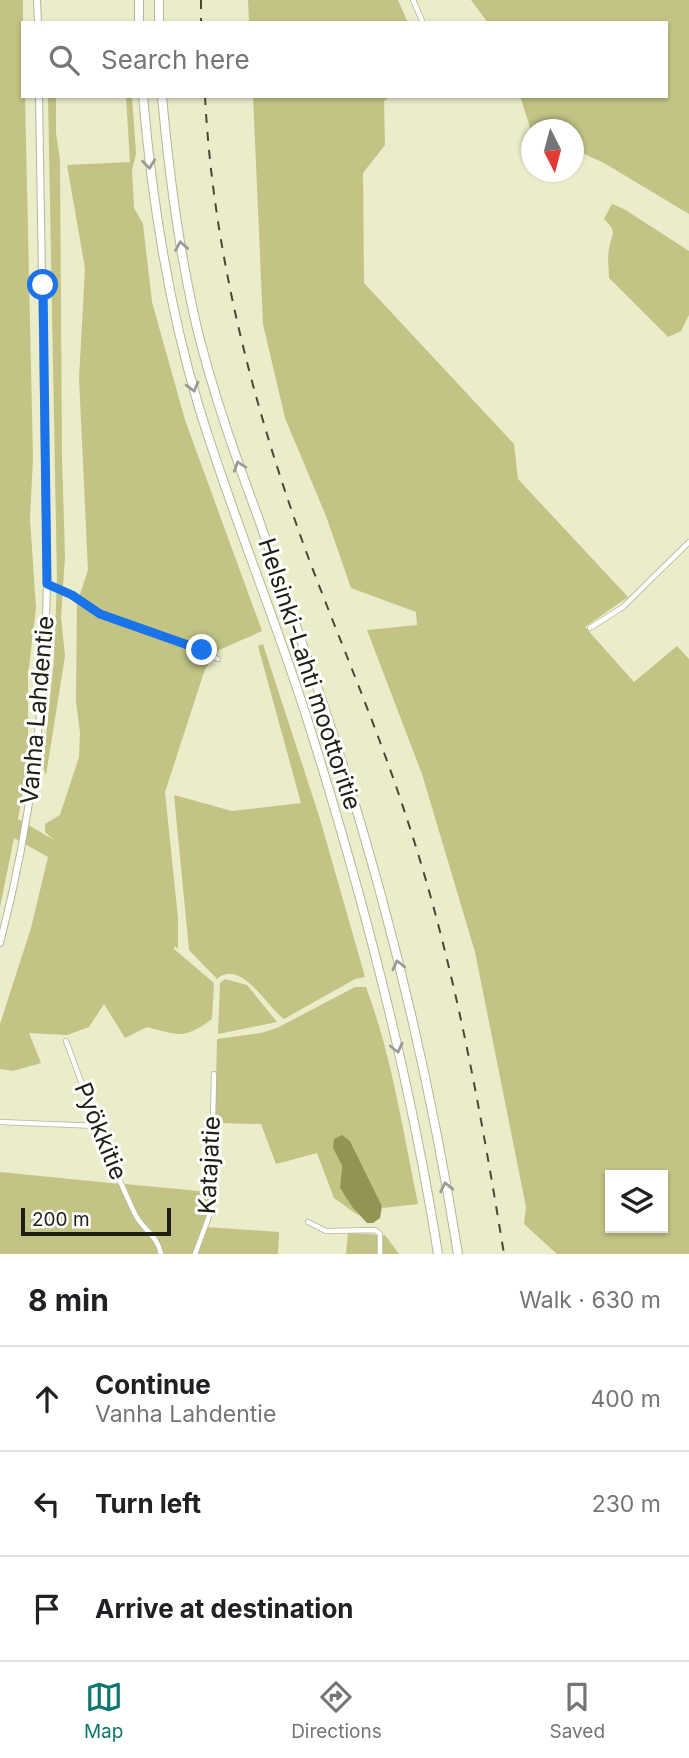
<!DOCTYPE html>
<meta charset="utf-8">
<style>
:root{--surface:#fff;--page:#f6f6f6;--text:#202124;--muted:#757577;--line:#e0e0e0;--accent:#0f766e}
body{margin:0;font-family:Inter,sans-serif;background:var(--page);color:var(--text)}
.controls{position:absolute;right:21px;bottom:21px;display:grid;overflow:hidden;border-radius:0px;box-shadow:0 2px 5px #0004}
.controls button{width:63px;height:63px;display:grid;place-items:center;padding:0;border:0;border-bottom:2px solid var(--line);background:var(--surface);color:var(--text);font:35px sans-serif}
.compass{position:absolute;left:521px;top:119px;width:63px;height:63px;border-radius:50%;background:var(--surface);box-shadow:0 2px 5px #0004;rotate:174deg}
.scale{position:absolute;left:21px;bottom:18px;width:150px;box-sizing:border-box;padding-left:7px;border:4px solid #1f2013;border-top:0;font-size:19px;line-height:24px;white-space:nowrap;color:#1f2013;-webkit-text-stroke:5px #fff;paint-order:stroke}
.stop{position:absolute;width:21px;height:21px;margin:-16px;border:5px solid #1a73e8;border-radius:50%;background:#fff}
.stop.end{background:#1a73e8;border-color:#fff;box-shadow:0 2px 7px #0008}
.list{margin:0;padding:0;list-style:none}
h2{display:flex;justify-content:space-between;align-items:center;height:91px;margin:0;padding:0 28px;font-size:30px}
h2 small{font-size:23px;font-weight:400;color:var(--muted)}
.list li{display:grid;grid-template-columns:46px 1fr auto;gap:21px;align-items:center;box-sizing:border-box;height:105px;padding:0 28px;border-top:2px solid var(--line)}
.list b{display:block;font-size:26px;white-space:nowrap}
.list p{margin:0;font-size:23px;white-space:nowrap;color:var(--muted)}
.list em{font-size:23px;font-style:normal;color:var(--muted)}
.icon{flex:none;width:38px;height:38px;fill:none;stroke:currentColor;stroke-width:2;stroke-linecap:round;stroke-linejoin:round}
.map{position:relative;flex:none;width:689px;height:1254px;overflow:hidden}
.search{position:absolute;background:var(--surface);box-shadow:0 2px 5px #0004;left:21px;right:21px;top:21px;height:77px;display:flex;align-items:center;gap:18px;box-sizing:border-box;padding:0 24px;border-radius:0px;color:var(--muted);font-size:26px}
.sheet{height:406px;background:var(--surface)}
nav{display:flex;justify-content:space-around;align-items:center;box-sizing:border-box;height:98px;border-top:2px solid var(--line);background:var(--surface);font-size:19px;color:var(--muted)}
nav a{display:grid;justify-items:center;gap:4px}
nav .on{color:var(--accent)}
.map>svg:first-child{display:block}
.green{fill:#c2c385;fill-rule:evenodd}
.water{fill:#939453}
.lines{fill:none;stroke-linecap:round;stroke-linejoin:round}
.minor-casing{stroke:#b5b796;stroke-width:6}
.secondary-casing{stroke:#b5b796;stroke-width:8}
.motorway-casing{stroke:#b5b796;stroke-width:10}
.minor{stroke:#fff;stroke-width:4.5}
.secondary{stroke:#fff;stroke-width:6}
.motorway{stroke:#fff;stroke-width:8}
.rail{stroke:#474837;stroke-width:2;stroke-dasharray:9 9;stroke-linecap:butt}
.oneway{stroke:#9a9b95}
.route{stroke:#1a73e8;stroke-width:9}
.labels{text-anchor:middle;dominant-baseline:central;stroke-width:6;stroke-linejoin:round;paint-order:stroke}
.street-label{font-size:24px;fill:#1f2013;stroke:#fff}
</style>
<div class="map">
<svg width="689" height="1254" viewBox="0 0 689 1254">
<rect width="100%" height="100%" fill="#ebecca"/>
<path class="green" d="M0 0H23V96H25L33 458 30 519 36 608 28 675V761L18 819 54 840 45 832V824L60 815 79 757 80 733 76 701 77 603 88 570 79 378 85 268 67 165 130 162 126 96H132L136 154 132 170 134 208 143 224 152 302 185 420 262 631 219 650 205 669 165 792 178 918V949L175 946 174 949 214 983 212 1019C184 1040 178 1035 147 1027L125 1038 104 1004 89 1027 67 1035 29 1033 41 1063 13 1071 0 1069V1024L31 928 48 857 14 838 0 907Z
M248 0H398L408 23H249Z
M471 0H689V214L604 163 574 149V130H531L520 96H666V23H488Z
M48 96H56V133L60 160 62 457 65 556 61 617 65 656 46 775 43 767 54 659 57 579Z
M253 96H390L384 101 385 145 363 173 364 283 514 444 518 479 628 597 585 627 634 682 677 646 689 659V1254H557L524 1224 526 1207 475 952 422 774 367 630 417 625 416 612 351 588 326 516 285 418 263 324ZM610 1175H663V1228H610Z
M612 204 624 209 689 251V315L681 331 668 337 609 278C609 269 607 258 609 249 612 232 618 233 604 219Z
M263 644 320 819 365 977 355 979 284 1019C267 1007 241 958 217 979L189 950 174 795 232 811 301 803 258 646Z
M225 979 247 985 277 1022 218 1034 220 983Z
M355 987H366C392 1056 403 1132 418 1204L383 1208 350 1141 333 1148 342 1166 340 1188 359 1216 334 1198 317 1153 276 1164 261 1124 215 1123 217 1039 261 1033 277 1028Z
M0 1172 120 1184 135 1220 153 1239 159 1254H0Z
M125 1184 209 1192V1211L193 1254H164L157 1236 138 1216Z
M206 1227 279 1232 278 1254H198Z
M348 1233 385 1235 399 1254H346Z"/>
<path class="water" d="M342 1135 350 1141 382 1206 380 1218 373 1223H367L353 1208 340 1188 342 1166 333 1148 334 1139Z"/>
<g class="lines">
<g class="minor-casing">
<path id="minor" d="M413 0 423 23
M47 584 72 595 100 613 141 627 218 659
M590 628 623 607 689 542
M66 1041C88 1099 108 1158 135 1214 142 1229 158 1236 161 1254
M0 1122 98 1126
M308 1222 326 1231 375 1230 380 1234V1254
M195 1254 211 1211 214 1074"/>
</g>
<g class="secondary-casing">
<path id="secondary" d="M37 0 38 23
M0 943C31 825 45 706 47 584L39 96"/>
</g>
<g class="motorway-casing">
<path id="motorway" d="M139 0V23
M159 0V23
M143 96C152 200 168 304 198 404 231 513 276 619 310 728 364 900 410 1076 438 1254
M162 96C169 174 179 252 197 328 213 393 235 455 258 517 281 584 305 650 327 716 385 891 429 1072 458 1254"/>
</g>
<use href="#minor" class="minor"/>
<use href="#secondary" class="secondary"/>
<use href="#motorway" class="motorway"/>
<path class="rail" d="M201 0V23
M205 96C213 253 253 406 307 554 340 642 378 729 407 819 454 961 480 1107 504 1254"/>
</g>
<defs><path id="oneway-chevron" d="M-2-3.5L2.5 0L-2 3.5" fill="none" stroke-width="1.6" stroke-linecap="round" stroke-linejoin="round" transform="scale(1.75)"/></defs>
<g class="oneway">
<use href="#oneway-chevron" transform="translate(149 164) rotate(83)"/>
<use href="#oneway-chevron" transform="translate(181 246) rotate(-100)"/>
<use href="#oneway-chevron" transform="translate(193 387) rotate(75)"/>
<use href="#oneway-chevron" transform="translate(239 466) rotate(-109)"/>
<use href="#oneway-chevron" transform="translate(398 965) rotate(-103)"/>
<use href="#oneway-chevron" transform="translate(397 1048) rotate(77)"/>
<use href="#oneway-chevron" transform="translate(446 1187) rotate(-102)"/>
</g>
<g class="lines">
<path class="route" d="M43 285 47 584 72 595 100 614 202 650"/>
</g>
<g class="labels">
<g class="street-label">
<text transform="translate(310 674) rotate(72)">Helsinki-Lahti moottoritie</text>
<text transform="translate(37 710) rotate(-85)">Vanha Lahdentie</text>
<text transform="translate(101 1131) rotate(68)">Pyökkitie</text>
<text transform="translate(209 1165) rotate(-87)">Katajatie</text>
</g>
</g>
</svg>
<div class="controls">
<button><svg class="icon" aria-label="layers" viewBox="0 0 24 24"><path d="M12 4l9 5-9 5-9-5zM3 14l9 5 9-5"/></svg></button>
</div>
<svg class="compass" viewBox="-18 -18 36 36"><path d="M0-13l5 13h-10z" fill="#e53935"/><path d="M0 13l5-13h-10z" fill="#757577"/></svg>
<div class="scale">200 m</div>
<div class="stop" style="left:43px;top:285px"></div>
<div class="stop end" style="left:202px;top:650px"></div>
<div class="search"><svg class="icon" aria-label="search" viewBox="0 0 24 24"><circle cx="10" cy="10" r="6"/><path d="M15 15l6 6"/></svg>Search here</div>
</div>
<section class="sheet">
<h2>8 min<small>Walk · 630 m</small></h2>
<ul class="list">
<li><svg class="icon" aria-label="ahead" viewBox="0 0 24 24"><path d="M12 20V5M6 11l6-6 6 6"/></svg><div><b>Continue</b><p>Vanha Lahdentie</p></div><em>400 m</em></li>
<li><svg class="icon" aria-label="left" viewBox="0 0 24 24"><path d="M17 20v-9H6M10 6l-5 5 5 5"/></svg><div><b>Turn left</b></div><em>230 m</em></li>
<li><svg class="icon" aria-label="arrive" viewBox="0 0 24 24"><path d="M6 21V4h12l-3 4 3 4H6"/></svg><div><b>Arrive at destination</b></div></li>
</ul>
</section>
<nav>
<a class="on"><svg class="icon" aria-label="map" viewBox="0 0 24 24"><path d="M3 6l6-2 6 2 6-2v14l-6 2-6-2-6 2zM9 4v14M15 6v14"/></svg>Map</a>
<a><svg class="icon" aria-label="directions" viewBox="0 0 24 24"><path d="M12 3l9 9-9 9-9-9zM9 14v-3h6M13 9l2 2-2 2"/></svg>Directions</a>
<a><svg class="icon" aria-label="saved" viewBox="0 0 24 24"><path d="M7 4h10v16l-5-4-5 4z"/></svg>Saved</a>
</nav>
